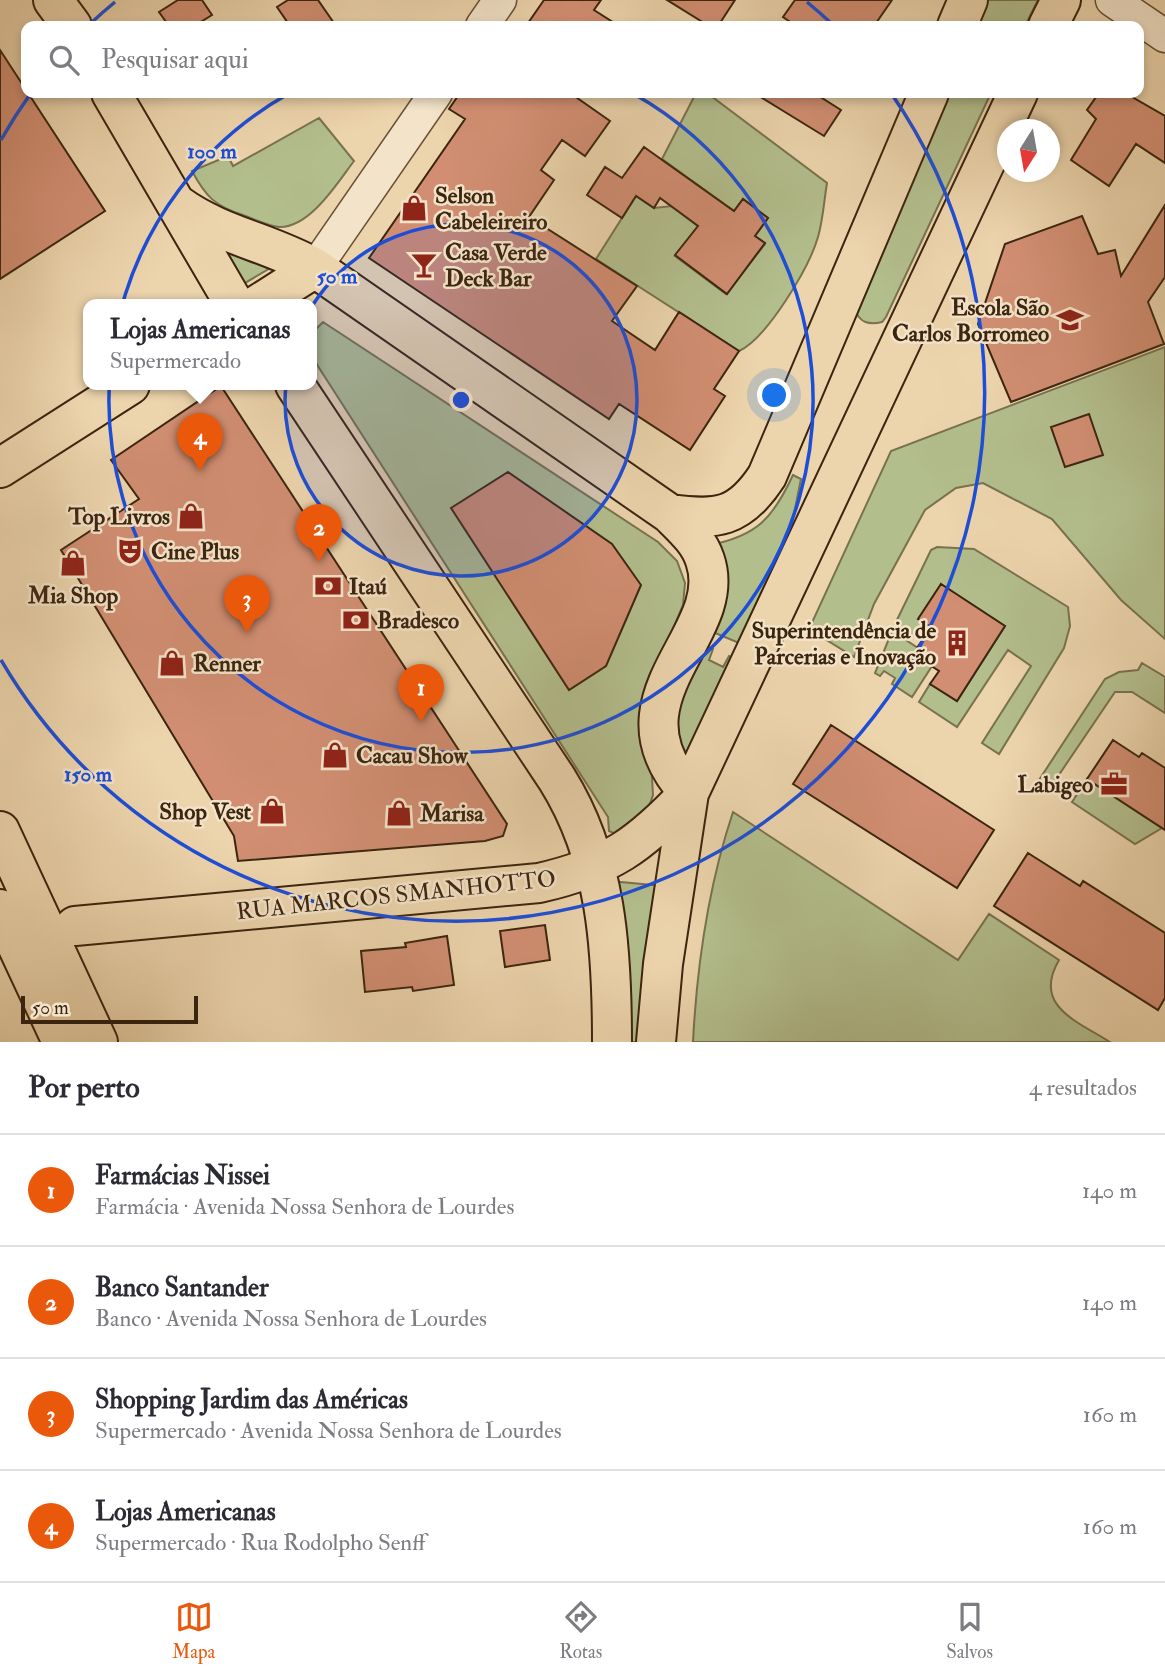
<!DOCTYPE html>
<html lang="pt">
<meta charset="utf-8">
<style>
:root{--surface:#fff;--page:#f7f7f7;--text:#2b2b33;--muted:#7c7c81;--line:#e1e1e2;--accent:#ea580c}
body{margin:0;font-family:"IM FELL Double Pica",serif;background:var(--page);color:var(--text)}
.compass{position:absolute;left:997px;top:119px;width:63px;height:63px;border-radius:50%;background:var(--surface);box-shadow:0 4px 10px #0003;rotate:191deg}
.scale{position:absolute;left:21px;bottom:18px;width:177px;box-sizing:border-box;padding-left:7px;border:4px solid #3c250f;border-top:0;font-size:19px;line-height:24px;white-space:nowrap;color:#3c250f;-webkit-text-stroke:5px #f3e3c9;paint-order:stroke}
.you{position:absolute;left:775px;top:396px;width:24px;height:24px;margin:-18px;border:5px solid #fff;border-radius:50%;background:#1a73e8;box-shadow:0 0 0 10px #1a73e833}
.badge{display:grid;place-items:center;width:46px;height:46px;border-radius:50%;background:var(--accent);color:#fff;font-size:23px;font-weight:700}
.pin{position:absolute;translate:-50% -58px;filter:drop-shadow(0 2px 4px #0008)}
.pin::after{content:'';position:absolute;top:37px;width:24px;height:21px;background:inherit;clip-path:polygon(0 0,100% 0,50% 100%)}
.popup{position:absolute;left:83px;top:299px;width:234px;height:91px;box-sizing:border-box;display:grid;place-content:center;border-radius:14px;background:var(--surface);filter:drop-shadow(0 2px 5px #0005);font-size:23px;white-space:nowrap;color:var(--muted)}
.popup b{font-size:26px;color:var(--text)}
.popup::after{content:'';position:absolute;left:50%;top:100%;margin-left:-14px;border:14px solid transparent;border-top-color:var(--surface)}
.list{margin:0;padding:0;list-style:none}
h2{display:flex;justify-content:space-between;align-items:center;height:91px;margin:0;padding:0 28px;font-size:30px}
h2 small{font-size:23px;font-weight:400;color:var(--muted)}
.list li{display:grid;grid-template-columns:46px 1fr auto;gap:21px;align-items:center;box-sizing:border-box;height:112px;padding:0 28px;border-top:2px solid var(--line)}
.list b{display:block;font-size:26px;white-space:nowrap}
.list p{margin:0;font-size:23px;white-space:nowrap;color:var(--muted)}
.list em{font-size:23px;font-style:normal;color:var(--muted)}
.icon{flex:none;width:38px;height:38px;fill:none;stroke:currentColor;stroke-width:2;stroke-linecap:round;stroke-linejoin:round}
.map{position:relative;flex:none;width:1165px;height:1042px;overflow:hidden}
.search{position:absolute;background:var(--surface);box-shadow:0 4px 10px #0003;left:21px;right:21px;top:21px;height:77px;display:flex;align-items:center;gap:18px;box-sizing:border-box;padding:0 24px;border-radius:14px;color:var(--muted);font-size:26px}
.sheet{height:539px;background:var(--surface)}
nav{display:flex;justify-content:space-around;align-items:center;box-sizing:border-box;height:98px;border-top:2px solid var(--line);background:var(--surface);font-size:19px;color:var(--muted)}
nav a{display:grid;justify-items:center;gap:4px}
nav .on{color:var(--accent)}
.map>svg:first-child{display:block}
.green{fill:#b3be8d;stroke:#78724e;stroke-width:2}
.building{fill:#d18e72;stroke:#3c250f;stroke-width:2}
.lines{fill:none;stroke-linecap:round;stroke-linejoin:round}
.minor-casing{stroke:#685136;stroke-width:35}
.major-casing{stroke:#3c250f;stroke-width:42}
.highway-casing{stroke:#3c250f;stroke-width:42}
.minor{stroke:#f3e3c9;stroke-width:32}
.major{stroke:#ecd4ac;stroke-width:38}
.highway{stroke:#ecd4ac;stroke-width:38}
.ring{fill:none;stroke:#1d4ed8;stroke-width:3.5}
.labels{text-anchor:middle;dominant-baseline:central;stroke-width:5;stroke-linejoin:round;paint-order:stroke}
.poi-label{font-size:23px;font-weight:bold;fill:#3c250f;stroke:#f3e3c9;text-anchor:start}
.street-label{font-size:23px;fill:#3c250f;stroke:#f3e3c9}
.centre{fill:#1d4ed8;stroke:#f3e3c9;stroke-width:3.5}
.ring-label{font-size:21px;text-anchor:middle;font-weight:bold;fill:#1d4ed8;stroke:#f3e3c9;stroke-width:5;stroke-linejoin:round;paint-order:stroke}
</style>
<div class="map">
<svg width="1165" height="1042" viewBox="0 0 1165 1042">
<rect width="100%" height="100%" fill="#ecd4ac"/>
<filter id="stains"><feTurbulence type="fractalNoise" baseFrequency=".00286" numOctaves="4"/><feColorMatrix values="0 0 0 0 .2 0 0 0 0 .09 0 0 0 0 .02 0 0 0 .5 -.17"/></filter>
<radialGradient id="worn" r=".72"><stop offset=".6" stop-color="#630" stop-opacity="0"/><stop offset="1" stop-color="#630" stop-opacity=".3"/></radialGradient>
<path class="green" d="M977 0H1038L1025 26H967Z
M696 93H707L827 183C824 201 823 220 818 237 809 268 767 338 739 351L596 259 636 196 654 208 672 206 698 226 675 256 726 294 765 244 755 236 768 218 743 199 734 211 662 159Z
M940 93H991L886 317 882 322C869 325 860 323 855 310Z
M319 118 354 161C338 182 310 228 279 227 268 226 254 219 243 215 215 206 206 197 192 171L228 156 233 166Z
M216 243 284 260 233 290Z
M323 322 658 542 677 561 685 583 683 605 647 691 653 795 645 818 618 835 609 831 608 817 312 357V333Z
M1165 347V639L1121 600 1052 519 983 483 956 488 925 510 874 604 854 657 809 629 891 451Z
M793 475 801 479 790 533 739 643 708 630 710 545C757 536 773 518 793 475Z
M937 547 974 549 1068 607 1070 626 1064 648 999 754 982 743 1031 666 1008 650 957 727 919 702 930 684 957 701 1005 626 941 584 931 627 922 641 895 624 931 550Z
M892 631 918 648 932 666 912 697 892 684 895 678 884 671 880 676 875 673Z
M702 644 713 649 709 660 723 667 729 656 740 661 680 765 675 702Z
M1142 663 1165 677V713L1132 692H1115L1050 788 1039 780 1105 679 1119 672 1138 670Z
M1087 779 1162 828 1135 844 1072 802Z
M733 812 958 960 989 914 1059 960C1032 1006 1077 1021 1110 1042H693C697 963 708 887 733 812Z
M610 881 663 886 643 1042H620Z"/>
<path class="building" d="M178 0H202L212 15 194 26H169L159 12Z
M288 0H318L336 26H290L277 7Z
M544 0H601L594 10 619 26H526Z
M667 0H735L718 26H709Z
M795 0H892L874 26H796L783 17Z
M0 50 105 211 0 279Z
M460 93H570L610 121 585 156 562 140 541 170 554 180 529 217 637 286 612 321 655 350 679 312 739 351 714 389 725 396 690 450 619 404 609 419 369 258 465 119 449 109Z
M754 93H814L841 110 824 136Z
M1099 93H1125L1165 116V163L1136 144 1109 186 1071 160 1096 119 1087 110Z
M644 147 734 211 743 199 768 218 755 236 765 243 727 294 675 255 698 226 660 198 654 208 636 196 622 218 587 195 605 167 622 178Z
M1165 205V277L1148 302 1164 344 1011 402 978 324 1005 244 1082 216 1098 254 1115 250 1121 276Z
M221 386 507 824 503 836 485 841 238 861 234 836 61 550 139 499 111 460Z
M1089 414 1103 455 1065 467 1051 427Z
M508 472 612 544 641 585 606 666 569 690 451 508Z
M941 584 1005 626 957 701 930 684 939 671 913 654 931 627 918 619Z
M831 725 994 830 957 888 793 784Z
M1113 740 1139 757 1142 753 1165 768V830L1087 779Z
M1028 853 1080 886 1083 881 1165 933V998L1158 1010 994 906Z
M545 925 550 960 505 967 500 931Z
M447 936 454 985 413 991 412 987 365 992 361 951 406 947 405 943Z"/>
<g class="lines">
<g class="minor-casing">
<path id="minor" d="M1112 0 1165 36
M482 26 500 0
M315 268 436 93"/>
</g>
<g class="major-casing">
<path id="major" d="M53 0 72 26
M957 26 968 0
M1048 26 1061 0
M111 93 235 305
M178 205C221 236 269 242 315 268L670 514C684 528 699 541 705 560 731 636 602 697 689 793
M257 305 315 268
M295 385 557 779C607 859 612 949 612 1042
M0 468 130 385
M670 514C717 520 739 519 767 476L929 93
M75 926 539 883C610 867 640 845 689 793
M656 1042 663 964 689 793 1018 93"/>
</g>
<g class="highway-casing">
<path id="highway" d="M0 831 98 1042
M0 909 62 1042"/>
</g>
<use href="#minor" class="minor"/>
<use href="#major" class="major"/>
<use href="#highway" class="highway"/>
</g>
<circle cx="461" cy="400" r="176" fill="#1d4ed8" fill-opacity=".12"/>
<g class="ring">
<circle cx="461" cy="400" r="176"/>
<path d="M634 94A352 352 0 1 1 288 94"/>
<path d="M1 140A528 528 0 0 1 31 93M91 23A528 528 0 0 1 115 2M807 2A528 528 0 0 1 831 23M891 93A528 528 0 1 1 1 660"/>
</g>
<defs>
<g id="shop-bare" transform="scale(2.1)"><path d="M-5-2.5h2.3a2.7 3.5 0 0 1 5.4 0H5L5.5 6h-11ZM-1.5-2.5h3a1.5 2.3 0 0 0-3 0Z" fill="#8f2418" stroke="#f3e3c9" stroke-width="2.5" paint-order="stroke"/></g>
<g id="bar-bare" transform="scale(2.1)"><path d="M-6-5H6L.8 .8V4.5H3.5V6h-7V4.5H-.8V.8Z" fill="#8f2418" stroke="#f3e3c9" stroke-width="2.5" paint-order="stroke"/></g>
<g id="school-bare" transform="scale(2.1)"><path d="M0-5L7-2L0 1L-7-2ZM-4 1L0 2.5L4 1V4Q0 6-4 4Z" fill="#8f2418" stroke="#f3e3c9" stroke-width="2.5" paint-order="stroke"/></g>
<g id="theatre-bare" transform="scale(2.1)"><path d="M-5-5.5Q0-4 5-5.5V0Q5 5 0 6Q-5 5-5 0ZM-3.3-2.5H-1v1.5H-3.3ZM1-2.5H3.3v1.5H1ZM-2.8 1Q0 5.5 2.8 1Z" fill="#8f2418" stroke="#f3e3c9" stroke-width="2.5" paint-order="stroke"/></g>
<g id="bank-bare" transform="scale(2.1)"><path d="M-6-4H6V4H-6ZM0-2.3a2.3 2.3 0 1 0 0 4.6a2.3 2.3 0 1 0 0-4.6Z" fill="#8f2418" stroke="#f3e3c9" stroke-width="2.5" paint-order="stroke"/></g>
<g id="building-bare" transform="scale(2.1)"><path d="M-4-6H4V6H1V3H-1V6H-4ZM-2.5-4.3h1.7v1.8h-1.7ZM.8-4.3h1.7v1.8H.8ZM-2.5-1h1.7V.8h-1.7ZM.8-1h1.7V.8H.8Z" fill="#8f2418" stroke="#f3e3c9" stroke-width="2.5" paint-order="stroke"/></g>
<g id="office-bare" transform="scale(2.1)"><path d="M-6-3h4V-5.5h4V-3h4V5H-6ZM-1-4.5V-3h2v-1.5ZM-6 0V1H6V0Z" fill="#8f2418" stroke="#f3e3c9" stroke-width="2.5" paint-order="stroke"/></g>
</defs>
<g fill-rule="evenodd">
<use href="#shop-bare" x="414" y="208"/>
<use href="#bar-bare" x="424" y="265"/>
<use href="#school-bare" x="1070" y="320"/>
<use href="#shop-bare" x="191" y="516"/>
<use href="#theatre-bare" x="130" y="551"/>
<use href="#shop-bare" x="73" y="563"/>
<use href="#bank-bare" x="328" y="586"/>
<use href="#bank-bare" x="356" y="620"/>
<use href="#building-bare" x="957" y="643"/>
<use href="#shop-bare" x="172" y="663"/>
<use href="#shop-bare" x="335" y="755"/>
<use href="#office-bare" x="1114" y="784"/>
<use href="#shop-bare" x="272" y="811"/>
<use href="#shop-bare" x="399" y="813"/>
</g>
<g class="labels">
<g class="poi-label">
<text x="435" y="195">Selson<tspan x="435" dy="26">Cabeleireiro</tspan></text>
<text x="445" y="252">Casa Verde<tspan x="445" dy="26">Deck Bar</tspan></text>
<text x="1049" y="307" text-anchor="end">Escola São<tspan x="1049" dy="26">Carlos Borromeo</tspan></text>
<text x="170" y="516" text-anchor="end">Top Livros</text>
<text x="151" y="551">Cine Plus</text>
<text x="349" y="586">Itaú</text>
<text x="73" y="595" text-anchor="middle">Mia Shop</text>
<text x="377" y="620">Bradesco</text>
<text x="936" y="630" text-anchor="end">Superintendência de<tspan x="936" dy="26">Parcerias e Inovação</tspan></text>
<text x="193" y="663">Renner</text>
<text x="356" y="755">Cacau Show</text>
<text x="1093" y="784" text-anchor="end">Labigeo</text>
<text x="251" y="811" text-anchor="end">Shop Vest</text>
<text x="420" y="813">Marisa</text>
</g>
<g class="street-label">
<text transform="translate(396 895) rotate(-6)">RUA MARCOS SMANHOTTO</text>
</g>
</g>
<circle cx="461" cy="400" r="10" class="centre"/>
<g class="ring-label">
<text x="212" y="158">100 m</text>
<text x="337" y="283">50 m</text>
<text x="88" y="781">150 m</text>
</g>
<rect width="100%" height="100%" filter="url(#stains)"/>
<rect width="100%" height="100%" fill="url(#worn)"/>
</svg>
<svg class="compass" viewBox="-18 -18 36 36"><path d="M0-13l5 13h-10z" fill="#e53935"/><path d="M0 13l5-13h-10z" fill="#7c7c81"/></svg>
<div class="scale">50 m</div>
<div class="you"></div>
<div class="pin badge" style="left:421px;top:722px">1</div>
<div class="pin badge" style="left:319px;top:562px">2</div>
<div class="pin badge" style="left:247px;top:633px">3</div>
<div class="pin badge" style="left:200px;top:471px">4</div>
<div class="popup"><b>Lojas Americanas</b>Supermercado</div>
<div class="search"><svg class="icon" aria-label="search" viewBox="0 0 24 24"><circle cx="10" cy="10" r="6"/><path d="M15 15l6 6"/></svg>Pesquisar aqui</div>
</div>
<section class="sheet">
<h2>Por perto<small>4 resultados</small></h2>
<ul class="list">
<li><span class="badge">1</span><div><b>Farmácias Nissei</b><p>Farmácia · Avenida Nossa Senhora de Lourdes</p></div><em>140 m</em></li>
<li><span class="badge">2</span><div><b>Banco Santander</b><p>Banco · Avenida Nossa Senhora de Lourdes</p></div><em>140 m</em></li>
<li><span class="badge">3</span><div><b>Shopping Jardim das Américas</b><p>Supermercado · Avenida Nossa Senhora de Lourdes</p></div><em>160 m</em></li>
<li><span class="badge">4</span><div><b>Lojas Americanas</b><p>Supermercado · Rua Rodolpho Senff</p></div><em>160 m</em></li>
</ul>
</section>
<nav>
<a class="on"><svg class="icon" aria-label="map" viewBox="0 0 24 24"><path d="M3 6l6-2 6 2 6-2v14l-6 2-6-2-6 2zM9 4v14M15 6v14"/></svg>Mapa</a>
<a><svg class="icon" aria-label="directions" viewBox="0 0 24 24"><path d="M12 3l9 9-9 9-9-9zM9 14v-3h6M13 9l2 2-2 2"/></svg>Rotas</a>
<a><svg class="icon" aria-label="saved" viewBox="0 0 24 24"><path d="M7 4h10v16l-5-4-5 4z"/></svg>Salvos</a>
</nav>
